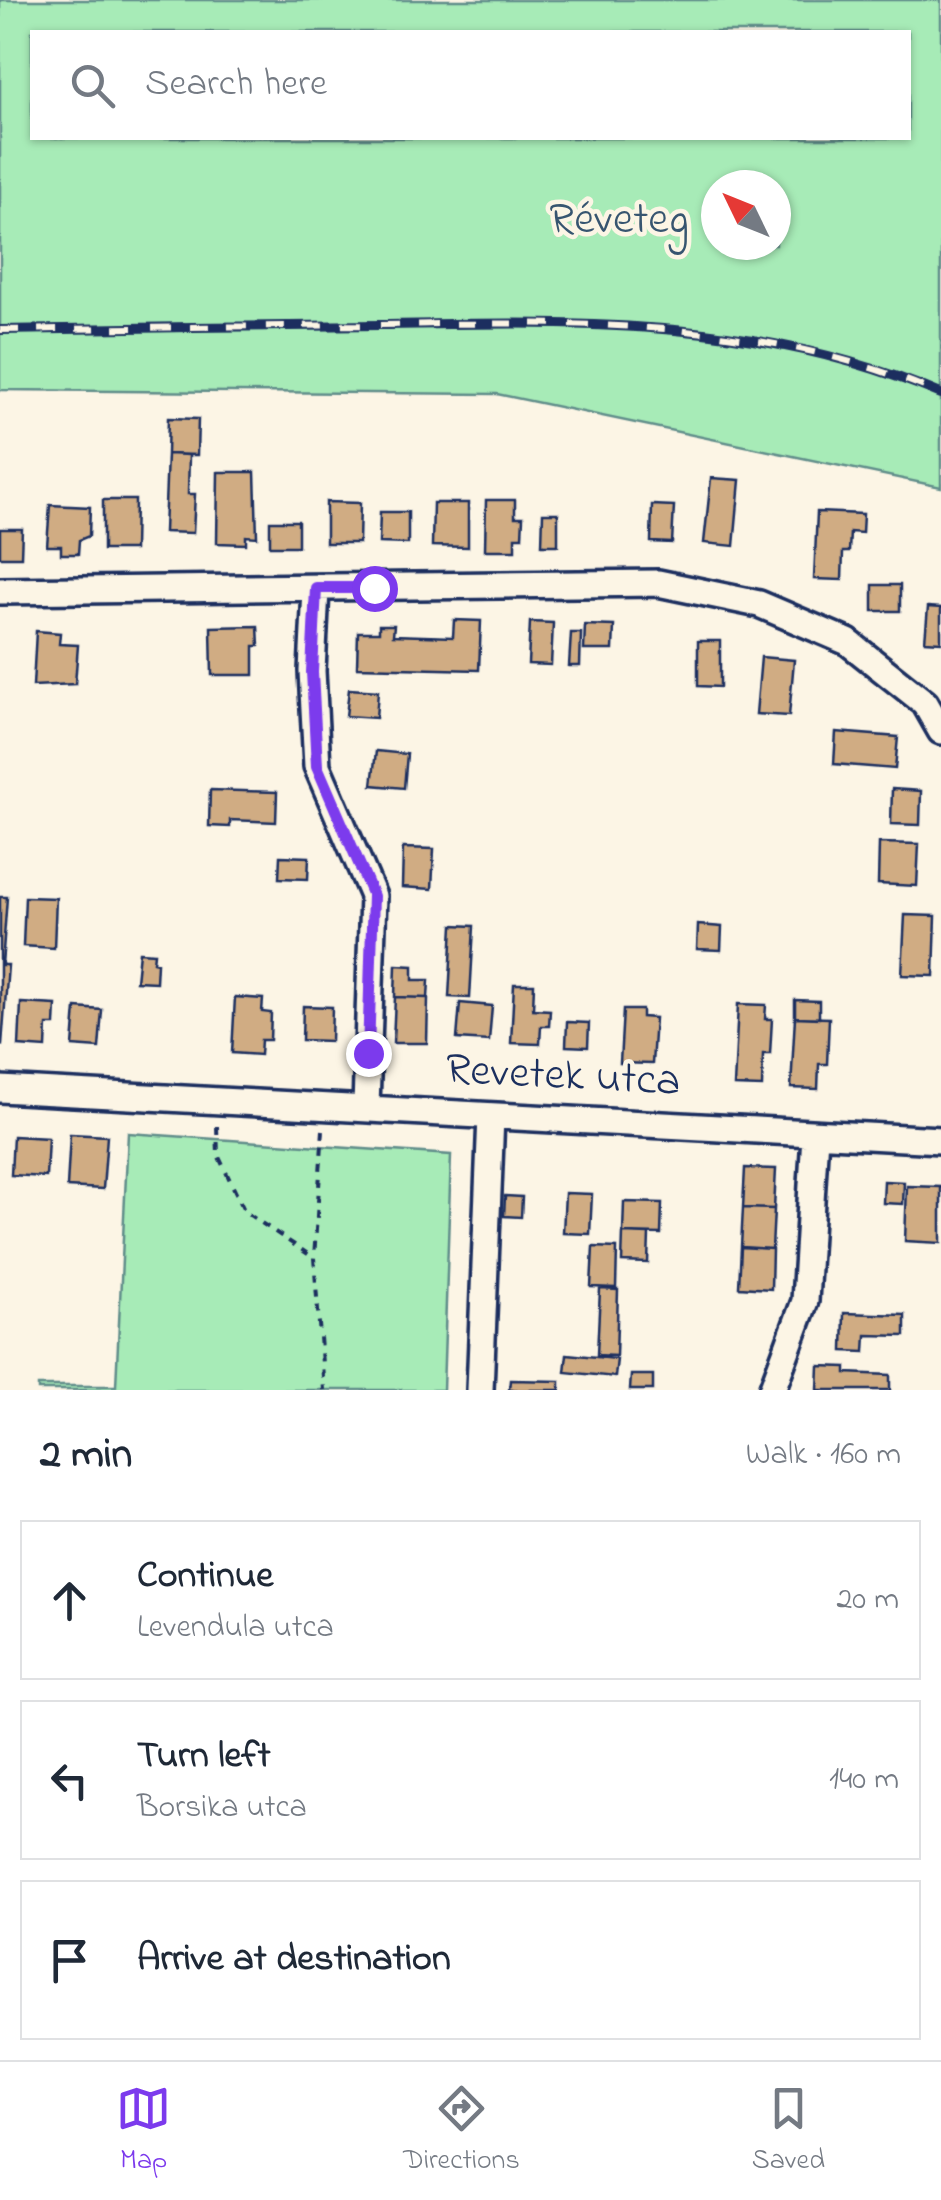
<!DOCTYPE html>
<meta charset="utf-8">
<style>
:root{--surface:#fff;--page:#f2f2f3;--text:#1f2937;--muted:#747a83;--line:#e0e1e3;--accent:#7c3aed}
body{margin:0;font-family:"Indie Flower",sans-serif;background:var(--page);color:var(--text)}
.compass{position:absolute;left:701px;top:170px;width:90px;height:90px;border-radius:50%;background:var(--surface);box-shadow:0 2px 8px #0004;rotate:313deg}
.stop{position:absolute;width:30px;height:30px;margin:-22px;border:8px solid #7c3aed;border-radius:50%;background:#fff}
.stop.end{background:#7c3aed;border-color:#fff;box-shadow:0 2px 10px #0008}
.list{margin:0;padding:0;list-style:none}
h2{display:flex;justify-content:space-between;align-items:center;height:130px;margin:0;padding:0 40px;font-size:42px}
h2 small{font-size:32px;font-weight:400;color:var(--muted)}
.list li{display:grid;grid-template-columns:65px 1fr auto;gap:30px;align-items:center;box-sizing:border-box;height:160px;margin:0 20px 20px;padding:0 20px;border:2px solid var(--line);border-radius:0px}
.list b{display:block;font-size:38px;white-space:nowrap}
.list p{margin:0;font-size:32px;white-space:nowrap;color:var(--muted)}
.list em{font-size:32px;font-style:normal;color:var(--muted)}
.icon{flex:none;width:55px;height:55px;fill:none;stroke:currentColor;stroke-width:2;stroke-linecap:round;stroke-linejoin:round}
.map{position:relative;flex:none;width:941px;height:1390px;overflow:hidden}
.search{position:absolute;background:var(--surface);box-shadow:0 2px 8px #0004;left:30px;right:30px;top:30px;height:110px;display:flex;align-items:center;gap:25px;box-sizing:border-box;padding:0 35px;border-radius:0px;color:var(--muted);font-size:38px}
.sheet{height:670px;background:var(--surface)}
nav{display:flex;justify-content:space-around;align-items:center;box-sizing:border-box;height:140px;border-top:2px solid var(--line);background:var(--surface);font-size:28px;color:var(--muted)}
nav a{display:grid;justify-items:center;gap:5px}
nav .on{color:var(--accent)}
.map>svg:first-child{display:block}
.green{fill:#a7ebb7;stroke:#618d8a;stroke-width:2.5;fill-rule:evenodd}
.building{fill:#d0ac83;stroke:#1b2f5e;stroke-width:2.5}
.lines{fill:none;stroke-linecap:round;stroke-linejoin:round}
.street-casing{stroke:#1b2f5e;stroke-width:32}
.path{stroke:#1b2f5e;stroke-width:4;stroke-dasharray:8 8;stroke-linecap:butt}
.street{stroke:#fcf5e5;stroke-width:25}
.rail-casing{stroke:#1b2f5e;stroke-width:10}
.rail{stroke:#fcf5e5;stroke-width:6;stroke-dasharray:19;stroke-linecap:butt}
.route{stroke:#7c3aed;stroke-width:12}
.labels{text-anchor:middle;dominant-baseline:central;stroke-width:9;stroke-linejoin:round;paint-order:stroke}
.park-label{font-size:45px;fill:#375570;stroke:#fcf5e5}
.street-label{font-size:45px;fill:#1b2f5e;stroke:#fcf5e5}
</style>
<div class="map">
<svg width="941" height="1390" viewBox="0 0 941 1390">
<rect width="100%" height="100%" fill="#fcf5e5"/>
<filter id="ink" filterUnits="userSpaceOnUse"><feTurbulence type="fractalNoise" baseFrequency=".01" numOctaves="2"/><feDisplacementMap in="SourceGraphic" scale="20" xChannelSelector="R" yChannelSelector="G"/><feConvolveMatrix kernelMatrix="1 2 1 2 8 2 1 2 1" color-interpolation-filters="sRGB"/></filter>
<g filter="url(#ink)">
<path class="green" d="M0 0H941V487L497 394 0 390ZM32 32H908V138H32ZM776 185V245H716V185Z
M128 1133 451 1155 443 1390H38V1386H116Z"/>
<path class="building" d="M168 418 198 419 197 455 167 454Z
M167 454 189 455 188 494H195L193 533 164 532Z
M218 472H255L257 537 246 536V544L217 543Z
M711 478 740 480 734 546 704 543Z
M103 500H135L134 550H103Z
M486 500H515V517H523L522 537H515V550H485Z
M326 502 360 503 359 543H326Z
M433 503H468V547L432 546Z
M50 505 90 507 89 536 79 540 78 554H61V546H47Z
M652 505 674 506 672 543 651 542Z
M380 512H408V544L379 543Z
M817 512 863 514 862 533 850 532 849 552H843L842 580 814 579Z
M543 513H558V545H542Z
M270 521H298V546H270Z
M0 529H22L21 557H0Z
M873 585H900V611H873Z
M928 607 941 608V642L925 641Z
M454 620 481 621 479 670 357 667 358 632H379V625H394L393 635 453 637Z
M530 622 553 623 551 665 528 664Z
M585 625 614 626 613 650H584Z
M258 626 259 646H254V675H212L211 627Z
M36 631 60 633 59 644 78 645 75 684 33 686Z
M571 633H581L580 666H569Z
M698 641H720V687L698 686Z
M761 657 794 660 789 716 756 714Z
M349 689 378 691 376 718 346 716Z
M836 732 898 737 895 769 834 764Z
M376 751 407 754 404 788 372 785Z
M892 789 921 791 920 825 891 824Z
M210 790 277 792 276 822 230 820V827L209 826Z
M879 843 919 844 917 886 878 884Z
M403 848 434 849 432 889 402 887Z
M280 856 309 857 308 879 279 878Z
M0 897H7L2 965H0Z
M25 897 56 898 54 948 23 946Z
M905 915 936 916 934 976 902 975Z
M453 925 474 926 470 998 449 997Z
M698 925 722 927 721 950 697 949Z
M139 952 154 953 153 962 157 963 156 982 136 981Z
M0 965H8L2 1045 0 1044Z
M396 965 413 966V980H429L428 998 395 997Z
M514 984H534L533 1009 550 1010 549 1026H541L540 1044 511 1043Z
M235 997 263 999 262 1012 271 1013 270 1040H261L260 1055 232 1053Z
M395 997 428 998 427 1043H393Z
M795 1000 819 1001V1018L795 1017Z
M21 1003 56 1005 55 1025H47L46 1048 19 1046Z
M460 1003 492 1006 489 1041 457 1039Z
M738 1004 766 1005 765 1019H772L770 1054H763L762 1087 734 1086Z
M303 1006 332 1007 331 1041 302 1040Z
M76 1008 102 1010 99 1048 73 1046Z
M623 1010H642V1017L655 1018 652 1064 620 1063Z
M795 1017 829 1018 827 1064H819L818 1089 791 1088Z
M567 1022 589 1023 588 1047 566 1046Z
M70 1134 107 1136 103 1189 67 1187Z
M13 1136 48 1138 46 1177 11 1175Z
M745 1168 776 1169 774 1209 743 1208Z
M884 1181 904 1182 903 1204 883 1203Z
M907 1186 941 1187V1243L905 1241Z
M565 1193 592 1194 590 1234 563 1233Z
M505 1196 522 1197 521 1217 504 1216Z
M624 1202 662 1203 661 1234 623 1233Z
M743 1208 774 1209 772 1249 741 1247Z
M623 1233 649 1234 648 1263 622 1262Z
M593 1247 617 1248 616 1288 591 1287Z
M741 1247 772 1249 771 1289 739 1287Z
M600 1289 618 1290 616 1356 597 1355Z
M844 1313 905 1315V1336L866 1335 865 1352 843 1351Z
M567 1354 617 1359 615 1377 565 1372Z
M819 1366 846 1367V1373L890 1375V1390H818Z
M631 1375H653V1390H630Z
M510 1380 560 1381V1390H509Z"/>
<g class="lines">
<g class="street-casing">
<path id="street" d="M316 589 312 671 317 766 373 896 366 1107
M0 591 658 583 759 604 848 642 925 703 941 731
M0 1089 941 1140
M480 1390 491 1116
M772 1390 805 1301 815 1135"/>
</g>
<path class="path" d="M217 1126 218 1155 245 1212 314 1258
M323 1130 314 1258 324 1390"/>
<use href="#street" class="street"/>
<g class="rail-casing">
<path id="rail" d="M0 330C127 328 253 326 380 325 574 322 759 316 941 394"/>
</g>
<use href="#rail" class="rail"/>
</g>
</g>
<g class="lines" filter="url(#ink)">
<path class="route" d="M368 1053 373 896 317 766 312 672 316 588H374"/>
</g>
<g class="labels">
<g class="park-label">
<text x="619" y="221">Réveteg</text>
</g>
<g class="street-label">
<text transform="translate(563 1077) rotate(3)">Revetek utca</text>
</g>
</g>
</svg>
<svg class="compass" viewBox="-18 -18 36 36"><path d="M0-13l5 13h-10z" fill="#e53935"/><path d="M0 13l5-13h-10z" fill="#747a83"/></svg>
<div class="stop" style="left:374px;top:588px"></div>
<div class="stop end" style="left:368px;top:1053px"></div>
<div class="search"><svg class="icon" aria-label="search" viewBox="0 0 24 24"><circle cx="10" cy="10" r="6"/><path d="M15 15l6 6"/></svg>Search here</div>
</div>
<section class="sheet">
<h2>2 min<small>Walk · 160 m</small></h2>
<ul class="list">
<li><svg class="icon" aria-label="ahead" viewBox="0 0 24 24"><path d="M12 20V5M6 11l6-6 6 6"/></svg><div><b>Continue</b><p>Levendula utca</p></div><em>20 m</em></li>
<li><svg class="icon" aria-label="left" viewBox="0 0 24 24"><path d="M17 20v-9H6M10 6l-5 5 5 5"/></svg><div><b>Turn left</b><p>Borsika utca</p></div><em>140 m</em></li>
<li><svg class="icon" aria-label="arrive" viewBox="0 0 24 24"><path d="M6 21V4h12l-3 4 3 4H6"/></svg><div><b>Arrive at destination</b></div></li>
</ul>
</section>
<nav>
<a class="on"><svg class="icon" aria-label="map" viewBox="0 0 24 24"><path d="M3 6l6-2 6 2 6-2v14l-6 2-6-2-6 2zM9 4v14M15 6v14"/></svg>Map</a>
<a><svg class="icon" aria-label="directions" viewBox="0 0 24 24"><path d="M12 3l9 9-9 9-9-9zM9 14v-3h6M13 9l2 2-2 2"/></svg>Directions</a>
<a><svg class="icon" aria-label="saved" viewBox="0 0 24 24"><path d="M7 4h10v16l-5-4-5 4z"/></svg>Saved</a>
</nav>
